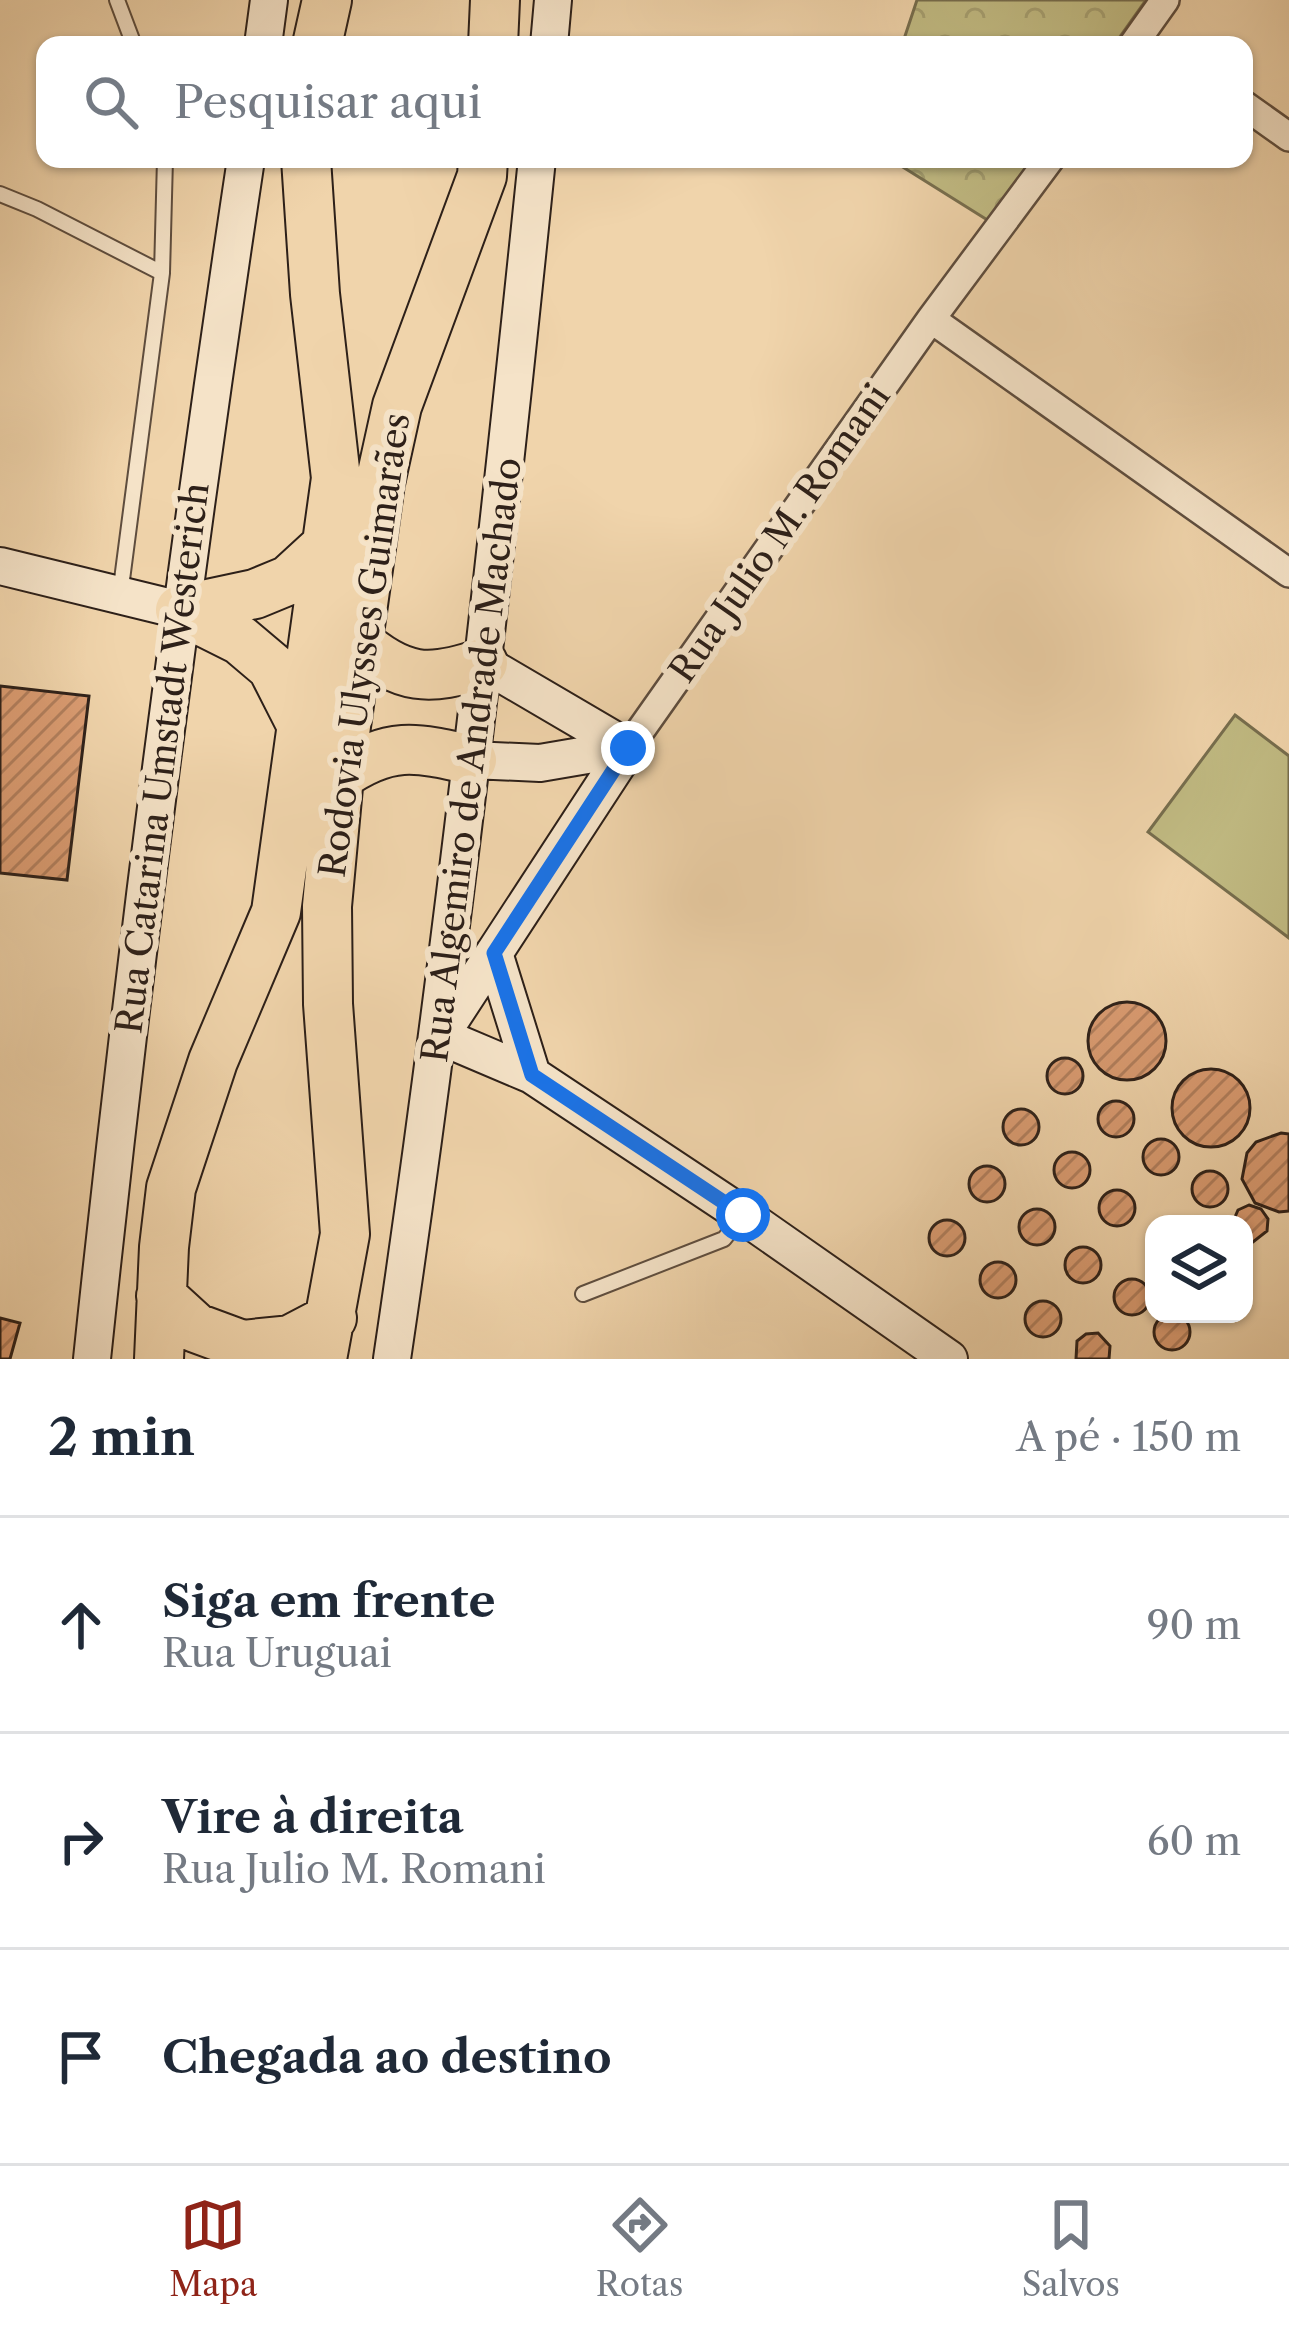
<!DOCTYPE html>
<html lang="pt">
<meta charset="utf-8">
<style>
:root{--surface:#fff;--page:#f6f6f7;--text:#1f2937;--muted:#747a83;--line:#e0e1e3;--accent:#8f2418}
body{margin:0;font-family:"Libre Caslon Text",serif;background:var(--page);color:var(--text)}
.controls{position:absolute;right:36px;bottom:36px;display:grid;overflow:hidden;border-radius:24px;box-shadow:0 3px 9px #0004}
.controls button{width:108px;height:108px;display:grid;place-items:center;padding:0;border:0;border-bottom:3px solid var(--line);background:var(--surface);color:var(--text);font:60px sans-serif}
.stop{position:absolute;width:36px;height:36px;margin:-27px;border:9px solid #1a73e8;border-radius:50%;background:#fff}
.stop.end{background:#1a73e8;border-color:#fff;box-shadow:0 3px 12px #0008}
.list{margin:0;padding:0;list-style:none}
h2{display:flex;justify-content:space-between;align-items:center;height:156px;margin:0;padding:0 48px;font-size:51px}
h2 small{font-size:39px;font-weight:400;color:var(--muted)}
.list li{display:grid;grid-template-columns:78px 1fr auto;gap:36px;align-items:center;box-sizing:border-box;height:216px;padding:0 48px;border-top:3px solid var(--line)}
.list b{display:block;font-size:45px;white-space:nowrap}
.list p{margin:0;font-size:39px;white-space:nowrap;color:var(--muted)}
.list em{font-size:39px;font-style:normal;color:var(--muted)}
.icon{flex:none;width:66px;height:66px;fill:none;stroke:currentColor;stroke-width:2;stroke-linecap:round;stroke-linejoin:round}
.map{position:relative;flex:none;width:1289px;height:1359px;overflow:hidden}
.search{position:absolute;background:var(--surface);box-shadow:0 3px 9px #0004;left:36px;right:36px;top:36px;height:132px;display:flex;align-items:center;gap:30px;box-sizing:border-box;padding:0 42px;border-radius:24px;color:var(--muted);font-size:45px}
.sheet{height:804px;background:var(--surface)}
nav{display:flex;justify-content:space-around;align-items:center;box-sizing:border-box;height:168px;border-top:3px solid var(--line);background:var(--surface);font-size:33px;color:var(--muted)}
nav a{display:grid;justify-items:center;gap:6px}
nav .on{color:var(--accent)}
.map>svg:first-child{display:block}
.forest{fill:url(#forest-crowns);stroke:#776e4e;stroke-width:3}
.pitch{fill:#c1bb83;stroke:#776e4e;stroke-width:3}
.building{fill:url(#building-hatch);stroke:#2d2019;stroke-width:3}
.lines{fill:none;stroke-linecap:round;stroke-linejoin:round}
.lane-casing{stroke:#5e4d3e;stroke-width:18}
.street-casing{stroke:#5e4d3e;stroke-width:32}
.secondary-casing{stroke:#2d2019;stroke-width:40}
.highway-casing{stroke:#2d2019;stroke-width:52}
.lane{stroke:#f5e3c8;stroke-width:14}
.street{stroke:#f5e3c8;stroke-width:27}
.secondary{stroke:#f5e3c8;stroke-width:36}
.highway{stroke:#f0d4ab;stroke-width:48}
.route{stroke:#1a73e8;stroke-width:15}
.labels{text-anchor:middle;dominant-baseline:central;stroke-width:12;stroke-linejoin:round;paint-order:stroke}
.street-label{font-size:36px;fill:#2d2019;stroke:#f5e3c8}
</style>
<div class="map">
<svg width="1289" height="1359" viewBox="0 0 1289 1359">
<defs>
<pattern id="forest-crowns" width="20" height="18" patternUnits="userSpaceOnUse" patternTransform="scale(3)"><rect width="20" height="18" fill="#c1bb83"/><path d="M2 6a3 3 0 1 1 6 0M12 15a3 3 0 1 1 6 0" fill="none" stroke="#a6a071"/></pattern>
<pattern id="building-hatch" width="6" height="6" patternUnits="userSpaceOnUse" patternTransform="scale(3)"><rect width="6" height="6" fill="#db9c72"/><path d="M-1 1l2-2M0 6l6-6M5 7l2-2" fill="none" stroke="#b27f5d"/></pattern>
</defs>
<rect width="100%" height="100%" fill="#f0d4ab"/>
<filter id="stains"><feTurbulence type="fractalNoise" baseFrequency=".00167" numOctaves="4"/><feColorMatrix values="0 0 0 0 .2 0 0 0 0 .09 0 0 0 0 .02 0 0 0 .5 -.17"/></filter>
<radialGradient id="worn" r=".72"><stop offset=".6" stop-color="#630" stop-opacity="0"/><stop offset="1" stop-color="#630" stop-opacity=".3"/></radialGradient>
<path class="forest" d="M917 0H1146L1114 45H902Z
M890 159H1033L989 221Z"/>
<path class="pitch" d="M1235 715 1289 756V938L1148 832Z"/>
<path class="building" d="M0 686 89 696 67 880 0 873Z
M1088 1041a39 39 0 1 1 78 0a39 39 0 1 1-78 0Z
M1047 1076a18 18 0 1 1 36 0a18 18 0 1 1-36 0Z
M1172 1108a39 39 0 1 1 78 0a39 39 0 1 1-78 0Z
M1098 1119a18 18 0 1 1 36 0a18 18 0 1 1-36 0Z
M1003 1127a18 18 0 1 1 36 0a18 18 0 1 1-36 0Z
M1281 1133 1289 1134V1211L1279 1212 1255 1203 1242 1179 1247 1153 1256 1142Z
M1143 1157a18 18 0 1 1 36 0a18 18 0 1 1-36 0Z
M1054 1170a18 18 0 1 1 36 0a18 18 0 1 1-36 0Z
M969 1184a18 18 0 1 1 36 0a18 18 0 1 1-36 0Z
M1192 1189a18 18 0 1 1 36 0a18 18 0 1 1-36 0Z
M1099 1208a18 18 0 1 1 36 0a18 18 0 1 1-36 0Z
M1249 1205 1261 1209 1268 1219 1267 1231 1253 1242 1244 1241V1224H1232L1238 1210Z
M1019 1227a18 18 0 1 1 36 0a18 18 0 1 1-36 0Z
M929 1238a18 18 0 1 1 36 0a18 18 0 1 1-36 0Z
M1065 1265a18 18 0 1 1 36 0a18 18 0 1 1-36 0Z
M980 1280a18 18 0 1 1 36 0a18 18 0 1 1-36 0Z
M1114 1297a18 18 0 1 1 36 0a18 18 0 1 1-36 0Z
M1025 1319a18 18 0 1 1 36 0a18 18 0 1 1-36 0Z
M1154 1332a18 18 0 1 1 36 0a18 18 0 1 1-36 0Z
M0 1318 20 1323 10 1359H0Z
M1098 1333 1110 1346 1109 1359H1076L1077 1341 1086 1334Z"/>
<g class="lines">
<g class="lane-casing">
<path id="lane" d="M117 0 134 45
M0 194 37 209 162 273
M120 595 162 273 165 159
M583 1294 724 1239 740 1219"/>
</g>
<g class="street-casing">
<path id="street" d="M1133 45 1165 0
M1244 105 1289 137
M931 319 1289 573
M628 748 931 319 1050 159"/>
</g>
<g class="secondary-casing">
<path id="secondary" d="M263 45 269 0
M549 45 553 0
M0 566 180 610
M483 663 628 748
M628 748 440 1036 532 1075 743 1215 949 1359
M472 760 540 763 628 748
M494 953 532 1075
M92 1359C134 958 186 558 246 159
M392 1359C451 960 496 560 537 159"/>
</g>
<g class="highway-casing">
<path id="highway" d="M317 45 327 0
M493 45 495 0
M180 610 240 640 272 667 300 722
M180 610 255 594 289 580 326 546
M358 642C402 680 429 682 483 663
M339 776C389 741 415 747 472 760
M161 1296 196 1328 242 1345 290 1340 332 1318
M159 1359 164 1247 171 1188 213 1061 276 912 336 478 315 294 306 159
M322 1359 345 1234 328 1004 327 906 339 776 380 483 397 406 482 176 483 159"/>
</g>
<use href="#lane" class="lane"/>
<use href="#street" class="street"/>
<use href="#secondary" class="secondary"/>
<use href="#highway" class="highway"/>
</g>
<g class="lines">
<path class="route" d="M628 748 494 953 532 1075 743 1215"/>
</g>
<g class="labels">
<g class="street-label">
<text transform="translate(779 533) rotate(-55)">Rua Julio M. Romani</text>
<text transform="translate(364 645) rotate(-82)">Rodovia Ulysses Guimarães</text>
<text transform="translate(162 758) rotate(-83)">Rua Catarina Umstadt Westerich</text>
<text transform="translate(471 760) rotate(-83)">Rua Algemiro de Andrade Machado</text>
</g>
</g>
<rect width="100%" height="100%" filter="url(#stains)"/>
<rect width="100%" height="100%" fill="url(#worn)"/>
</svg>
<div class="controls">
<button><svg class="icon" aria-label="layers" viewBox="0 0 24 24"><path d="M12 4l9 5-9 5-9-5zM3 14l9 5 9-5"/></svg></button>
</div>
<div class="stop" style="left:743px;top:1215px"></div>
<div class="stop end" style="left:628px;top:748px"></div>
<div class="search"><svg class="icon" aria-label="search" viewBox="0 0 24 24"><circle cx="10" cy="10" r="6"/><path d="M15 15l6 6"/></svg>Pesquisar aqui</div>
</div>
<section class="sheet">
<h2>2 min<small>A pé · 150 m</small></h2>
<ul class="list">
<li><svg class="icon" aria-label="ahead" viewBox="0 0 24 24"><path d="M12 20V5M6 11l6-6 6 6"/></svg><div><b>Siga em frente</b><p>Rua Uruguai</p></div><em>90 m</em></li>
<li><svg class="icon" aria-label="right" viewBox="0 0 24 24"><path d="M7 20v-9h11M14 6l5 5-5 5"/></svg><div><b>Vire à direita</b><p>Rua Julio M. Romani</p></div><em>60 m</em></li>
<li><svg class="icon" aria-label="arrive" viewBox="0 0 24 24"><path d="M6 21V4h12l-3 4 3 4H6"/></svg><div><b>Chegada ao destino</b></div></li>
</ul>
</section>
<nav>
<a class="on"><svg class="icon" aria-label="map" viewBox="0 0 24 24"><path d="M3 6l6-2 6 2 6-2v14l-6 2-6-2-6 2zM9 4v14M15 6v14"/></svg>Mapa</a>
<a><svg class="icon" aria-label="directions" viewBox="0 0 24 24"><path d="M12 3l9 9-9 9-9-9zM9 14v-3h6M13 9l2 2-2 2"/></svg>Rotas</a>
<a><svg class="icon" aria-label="saved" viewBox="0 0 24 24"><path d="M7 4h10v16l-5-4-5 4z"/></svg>Salvos</a>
</nav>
